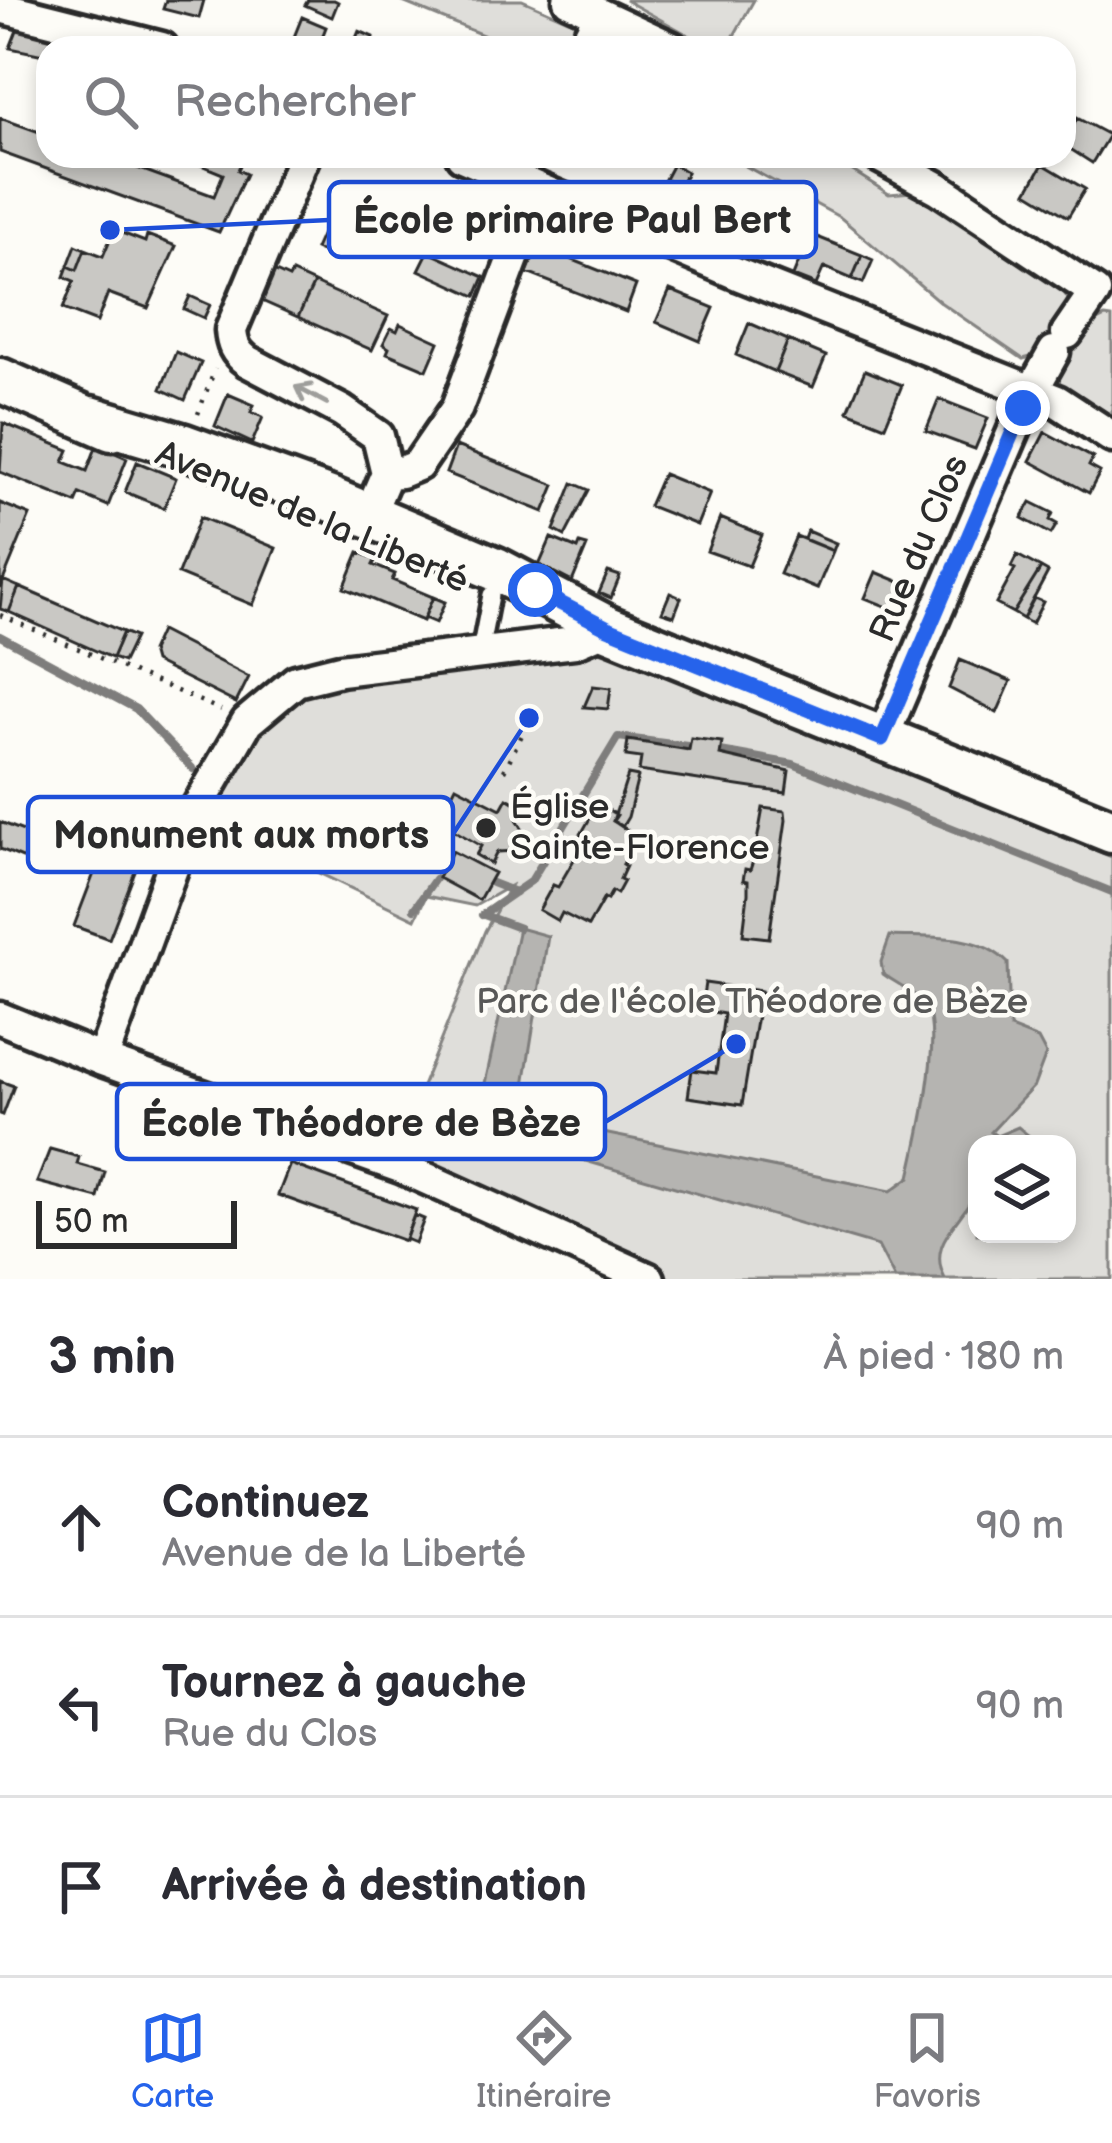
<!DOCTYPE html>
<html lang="fr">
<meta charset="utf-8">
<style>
:root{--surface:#fff;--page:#f7f7f7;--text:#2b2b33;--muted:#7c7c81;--line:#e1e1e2;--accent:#2563eb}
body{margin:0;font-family:"Balsamiq Sans",sans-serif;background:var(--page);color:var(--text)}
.controls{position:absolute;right:36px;bottom:36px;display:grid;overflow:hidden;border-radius:24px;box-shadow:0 6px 18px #0003}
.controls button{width:108px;height:108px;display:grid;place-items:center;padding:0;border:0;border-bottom:3px solid var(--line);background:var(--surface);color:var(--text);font:60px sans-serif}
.scale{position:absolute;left:36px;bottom:30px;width:201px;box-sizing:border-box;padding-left:12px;border:6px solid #2b2b2b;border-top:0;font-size:33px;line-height:42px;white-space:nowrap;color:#2b2b2b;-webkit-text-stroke:9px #fdfcf7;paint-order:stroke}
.stop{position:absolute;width:36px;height:36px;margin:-27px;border:9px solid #2563eb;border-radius:50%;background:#fff}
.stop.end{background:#2563eb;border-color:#fff;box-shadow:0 3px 12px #0008}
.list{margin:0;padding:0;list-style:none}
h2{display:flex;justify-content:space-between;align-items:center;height:156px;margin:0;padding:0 48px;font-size:51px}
h2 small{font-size:39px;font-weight:400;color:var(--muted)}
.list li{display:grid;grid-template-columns:78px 1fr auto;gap:36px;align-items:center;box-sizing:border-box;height:180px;padding:0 48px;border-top:3px solid var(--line)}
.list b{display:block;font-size:45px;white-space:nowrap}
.list p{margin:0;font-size:39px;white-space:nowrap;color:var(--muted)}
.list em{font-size:39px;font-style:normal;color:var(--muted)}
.icon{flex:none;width:66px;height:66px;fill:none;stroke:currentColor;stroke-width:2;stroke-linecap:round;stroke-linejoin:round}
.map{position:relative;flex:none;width:1112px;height:1279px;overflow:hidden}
.search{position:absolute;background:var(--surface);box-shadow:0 6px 18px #0003;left:36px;right:36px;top:36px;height:132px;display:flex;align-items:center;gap:30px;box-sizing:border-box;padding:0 42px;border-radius:36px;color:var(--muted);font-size:45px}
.sheet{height:696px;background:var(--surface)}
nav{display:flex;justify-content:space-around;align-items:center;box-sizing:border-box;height:168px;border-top:3px solid var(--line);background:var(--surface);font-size:33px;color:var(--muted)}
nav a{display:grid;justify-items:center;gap:6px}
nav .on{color:var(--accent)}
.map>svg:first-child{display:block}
.green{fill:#dfdeda;stroke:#858482;stroke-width:3;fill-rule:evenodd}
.water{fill:#b5b4b1;stroke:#7e7d7b;stroke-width:3}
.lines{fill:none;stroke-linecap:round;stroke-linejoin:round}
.stream{stroke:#7e7d7b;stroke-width:8}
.building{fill:#c9c8c4;stroke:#2b2b2b;stroke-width:3}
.lane-casing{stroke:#2b2b2b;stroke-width:24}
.street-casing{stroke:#2b2b2b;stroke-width:39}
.secondary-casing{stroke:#2b2b2b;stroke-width:51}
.path{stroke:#2b2b2b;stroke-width:4.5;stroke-dasharray:3 9;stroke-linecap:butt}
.lane{stroke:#fdfcf7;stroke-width:15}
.street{stroke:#fdfcf7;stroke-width:30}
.secondary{stroke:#fdfcf7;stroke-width:42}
.oneway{stroke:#9e9e9b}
.route{stroke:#2563eb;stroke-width:15}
.poi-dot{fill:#2b2b2b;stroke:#fdfcf7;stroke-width:4.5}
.labels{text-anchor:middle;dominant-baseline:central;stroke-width:9;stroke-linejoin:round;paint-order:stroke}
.street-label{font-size:36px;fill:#2b2b2b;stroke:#fdfcf7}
.poi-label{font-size:36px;fill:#2b2b2b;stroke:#fdfcf7;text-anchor:start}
.park-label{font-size:36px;fill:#585857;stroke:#fdfcf7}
.leader{fill:none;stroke:#1d4ed8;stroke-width:4.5}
.callout-dot{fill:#1d4ed8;stroke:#fdfcf7;stroke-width:4.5}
.callout{fill:#fdfcf7;stroke:#1d4ed8;stroke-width:4.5}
.callout-label{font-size:39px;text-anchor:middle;font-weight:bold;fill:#2b2b2b}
</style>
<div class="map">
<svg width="1112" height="1279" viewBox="0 0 1112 1279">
<rect width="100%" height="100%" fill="#fdfcf7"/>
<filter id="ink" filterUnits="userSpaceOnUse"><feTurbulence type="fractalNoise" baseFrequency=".00833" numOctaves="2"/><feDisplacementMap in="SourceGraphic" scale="24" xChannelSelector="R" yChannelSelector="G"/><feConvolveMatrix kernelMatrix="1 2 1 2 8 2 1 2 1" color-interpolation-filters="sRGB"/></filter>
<g filter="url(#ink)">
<path class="green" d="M398 0H522L632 48H514Z
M625 0H754L727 48H712Z
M727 156H829L889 194 924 191 1054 277 1068 299 1056 329 1038 355 1023 359 940 302 841 218Z
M1105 317 1112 318V421L1060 384C1052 356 1080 327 1105 317Z
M578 650 607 652 1112 857V1279H671L397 1148 485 931 510 886 475 906 426 896 415 919 208 820 234 761 264 722 302 695 348 683ZM977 1144H1067V1234H977Z"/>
<path class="water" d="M519 928 548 936 519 1116 891 1191 910 1177C918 1142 942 1039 927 1009 918 993 897 984 883 974L881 962 890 936C930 938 978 932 1008 963L1010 1028 1038 1039 1046 1054 1034 1086 991 1132 997 1136 1018 1127 1028 1135 1019 1144H977C977 1158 981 1180 975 1193 962 1223 926 1241 945 1279H895L878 1246 475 1129Z"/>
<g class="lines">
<path class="stream" d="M0 636 136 709 193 769
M715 750 793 764 1112 892
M492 883 515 892
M414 909 435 879
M482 915 531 881 618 737 695 747
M484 915 519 928"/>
</g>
<path class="building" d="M166 0H204L199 18 163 9Z
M308 0H334L338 2 332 17 305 5Z
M302 17 326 27 318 48 290 47Z
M19 25 113 48H48V56L10 48Z
M359 31 373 37 372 48H352Z
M0 118 48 135V156H105L214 196 223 174 196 163 199 156H244L238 170 246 174 219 232 0 152Z
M1077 118 1109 135 1092 163 1064 145Z
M673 164 687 172 679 187 665 179Z
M1043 164 1085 189 1068 217 1027 192Z
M327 222 351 233 339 260 315 249Z
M114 230 145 242 147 235 176 246 148 308 108 293 97 322 63 309 74 281 64 277 68 266 77 270 85 249 103 256Z
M810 234 862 255 852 279 824 267 816 285 793 276Z
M76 245 85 249 77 270 68 266Z
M538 246 636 285 626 312 527 273Z
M428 252 484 277 476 296 419 270Z
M862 255 873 260 863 283 852 279Z
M267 268 289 278 292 273 314 283 298 317 253 297Z
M314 283 388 316 372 350 298 317Z
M670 290 714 308 700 341 656 322Z
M190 296 210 305 204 318 184 309Z
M749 323 788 340 775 372 736 355Z
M400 324 439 342 427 370 387 353 389 348 383 344 391 328 397 331Z
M788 340 826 356 813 387 775 372Z
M176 352 201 363 185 400 161 389Z
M865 370 902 385 885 426 848 411Z
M228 394 254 405 251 412 263 417 252 443 215 426Z
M939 399 988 418 975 449 926 431Z
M3 423 69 450 64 462 87 471 97 445 127 458 108 506 80 494 76 503 0 472Z
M1045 432 1093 458 1089 466 1100 472 1089 493 1030 461Z
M456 446 555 485 544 512 446 473Z
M137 462 176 478 164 508 125 492Z
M663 474 710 493 697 525 649 506Z
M573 483 589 490 565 536 554 530Z
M1031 502 1053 513 1050 520 1057 524 1051 534 1022 518Z
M0 503 30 515 0 588Z
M200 517 276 548 253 605 178 574Z
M720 518 762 535 749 566 707 551Z
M807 531 836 543 833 551 804 539Z
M796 536 833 551 817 589 780 574Z
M551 538 578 549 580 544 587 546 572 582 538 568Z
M359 552 376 559 373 565 395 574 392 580 433 597 423 621 344 588Z
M1017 555 1041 568 1013 613 996 604 1015 569 1011 567Z
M1041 568 1048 572 1023 619 1013 613Z
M608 572 620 576 611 598 599 593Z
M876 572 910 586 900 612 865 598Z
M3 580 19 587 9 612 0 609Z
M19 587 123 632 112 658 9 612Z
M670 593 681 598 674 616 662 612Z
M433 597 445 602 436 623 424 618Z
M1034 598 1043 602 1032 624 1023 619Z
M160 631 249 677 236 703 154 662 151 651Z
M123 632 135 637 123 662 112 658Z
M960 660 1011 681 997 713 949 688Z
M593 686 611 688 608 709 584 707Z
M691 738 722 742 720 755 789 771 786 793 639 771 641 758 626 756 628 740 689 750Z
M628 775 638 777 628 817 622 827 613 821Z
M456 786 501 809 507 798 523 807 517 819 526 835 517 851 497 852 491 864 476 855 481 846 438 821Z
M598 804 617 815 613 821 639 837 623 864 626 866 620 879 624 881 617 894 612 891 607 900 604 898 588 926 562 913 558 921 539 910 553 885 558 887 582 846 576 843Z
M763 808 785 811 786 820 769 938 743 935 748 894V881L743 880 745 869 750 870 754 858Z
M0 822 34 835 25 859 0 849Z
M452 851 494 873 479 900 438 878Z
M101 855 136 869 109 939 74 926Z
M705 983 761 991 742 1105 688 1097 692 1070 716 1073 724 1014 701 1010Z
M0 1081 14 1086 3 1115 0 1114Z
M50 1149 79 1157 77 1164 105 1172 98 1198 37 1182Z
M290 1164 416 1210 405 1241 278 1195Z
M414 1215 424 1219 415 1243 405 1239Z"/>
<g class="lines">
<g class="lane-casing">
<path id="lane" d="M480 652 491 595"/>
</g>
<g class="street-casing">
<path id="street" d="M569 0 672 48
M0 7 162 48
M583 48 595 24
M304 156 231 330C232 344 235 352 247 361L342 411 378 436 387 473 369 515
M462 156 740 275 1057 401 1112 437
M879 156 938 188 1095 292 1067 333
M387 473 401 472 418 465 457 408 539 189
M882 739 1026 402 1054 352
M0 1018 102 1060 403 1168 649 1279
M102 1060 189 822 247 722 296 681 340 670 575 642 608 628"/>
</g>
<g class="secondary-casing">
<path id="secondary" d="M0 380 112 429
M90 418 184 446 330 499 496 569 608 628 1112 831"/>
</g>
<path class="path" d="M198 414 215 369
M0 615 221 710
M504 771 522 735"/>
<use href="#lane" class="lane"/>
<use href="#street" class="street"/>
<use href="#secondary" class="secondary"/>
</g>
<defs><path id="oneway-shaft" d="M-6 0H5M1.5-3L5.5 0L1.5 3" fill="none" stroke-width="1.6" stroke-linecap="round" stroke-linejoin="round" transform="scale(3)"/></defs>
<use class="oneway" href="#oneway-shaft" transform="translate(311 395) rotate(-152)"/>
</g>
<g class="lines" filter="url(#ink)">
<path class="route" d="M535 590 608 628 882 739 1023 408"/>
</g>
<circle class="poi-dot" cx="486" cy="828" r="12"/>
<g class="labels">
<g class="street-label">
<text transform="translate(312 518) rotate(23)">Avenue de la Liberté</text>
<text transform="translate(920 549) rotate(-67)">Rue du Clos</text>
</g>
<g class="poi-label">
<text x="510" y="807">Église<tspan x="510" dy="41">Sainte-Florence</tspan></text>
</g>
<g class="park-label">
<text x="752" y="1002">Parc de l'école Théodore de Bèze</text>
</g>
</g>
<path class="leader" d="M110 230L329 220M529 718L453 834M736 1044L605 1122"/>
<g class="callout-dot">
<circle cx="110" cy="230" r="12"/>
<circle cx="529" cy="718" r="12"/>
<circle cx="736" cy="1044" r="12"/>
</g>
<g class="callout">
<rect x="329" y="182" width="487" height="75" rx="12"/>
<rect x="28" y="797" width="425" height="75" rx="12"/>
<rect x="117" y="1084" width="488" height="75" rx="12"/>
</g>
<g class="callout-label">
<text x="572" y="233">École primaire Paul Bert</text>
<text x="241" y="848">Monument aux morts</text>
<text x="361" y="1136">École Théodore de Bèze</text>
</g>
</svg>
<div class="controls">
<button><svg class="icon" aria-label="layers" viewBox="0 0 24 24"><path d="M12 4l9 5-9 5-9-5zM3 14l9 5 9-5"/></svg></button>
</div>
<div class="scale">50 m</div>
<div class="stop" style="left:535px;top:590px"></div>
<div class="stop end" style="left:1023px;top:408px"></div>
<div class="search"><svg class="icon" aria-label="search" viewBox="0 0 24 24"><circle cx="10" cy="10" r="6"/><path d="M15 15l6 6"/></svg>Rechercher</div>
</div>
<section class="sheet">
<h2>3 min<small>À pied · 180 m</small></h2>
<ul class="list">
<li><svg class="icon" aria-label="ahead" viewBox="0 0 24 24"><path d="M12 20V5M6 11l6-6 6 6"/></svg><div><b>Continuez</b><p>Avenue de la Liberté</p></div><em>90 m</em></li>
<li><svg class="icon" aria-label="left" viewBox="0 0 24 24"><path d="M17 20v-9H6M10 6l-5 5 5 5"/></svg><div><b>Tournez à gauche</b><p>Rue du Clos</p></div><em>90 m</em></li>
<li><svg class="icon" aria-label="arrive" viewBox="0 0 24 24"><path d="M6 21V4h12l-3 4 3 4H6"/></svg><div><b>Arrivée à destination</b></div></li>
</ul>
</section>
<nav>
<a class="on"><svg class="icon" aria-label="map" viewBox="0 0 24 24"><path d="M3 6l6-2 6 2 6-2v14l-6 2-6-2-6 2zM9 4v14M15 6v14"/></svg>Carte</a>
<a><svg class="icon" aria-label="directions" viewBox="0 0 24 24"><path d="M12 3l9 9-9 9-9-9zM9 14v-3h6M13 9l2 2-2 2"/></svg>Itinéraire</a>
<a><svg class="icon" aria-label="saved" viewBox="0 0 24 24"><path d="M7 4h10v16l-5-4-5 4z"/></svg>Favoris</a>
</nav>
